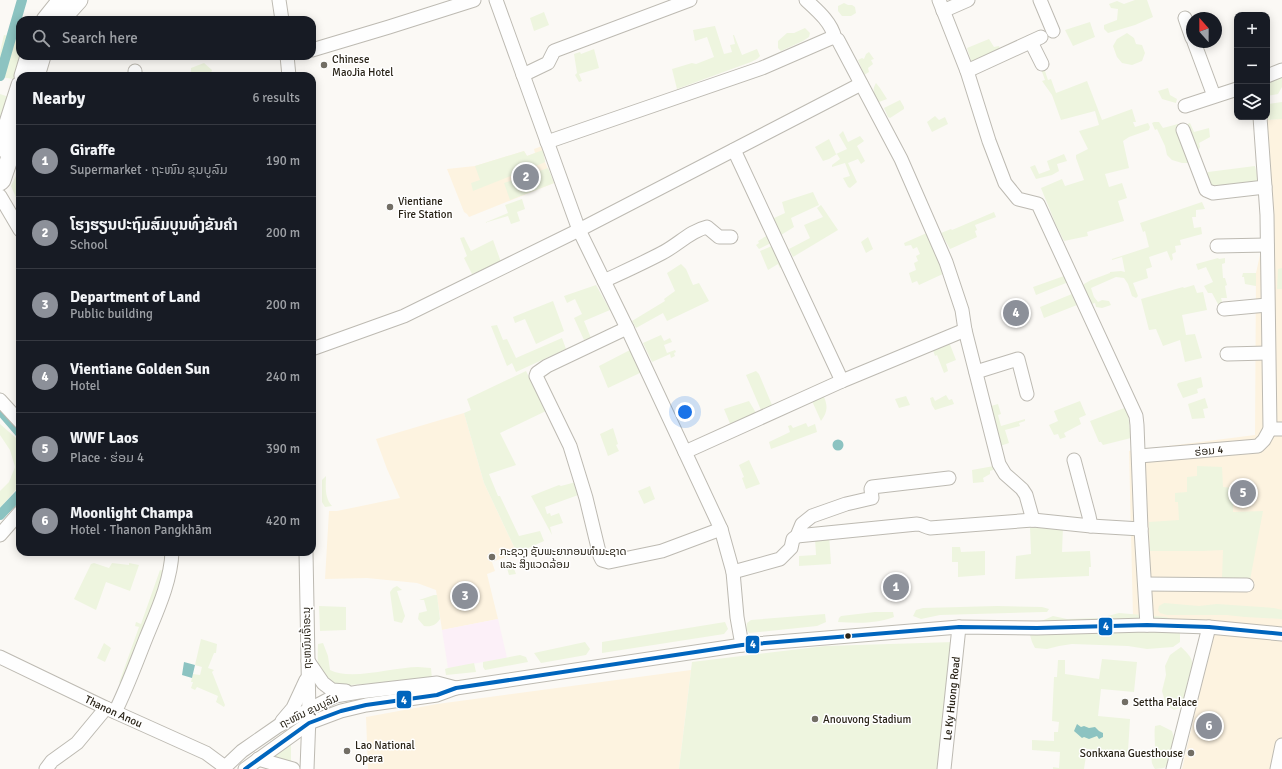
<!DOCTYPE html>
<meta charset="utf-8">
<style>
:root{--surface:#171b24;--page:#242831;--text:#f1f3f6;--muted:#9ea1a6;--line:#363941;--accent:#8c9099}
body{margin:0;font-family:Signika,"Noto Sans Lao",sans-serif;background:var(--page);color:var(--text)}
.controls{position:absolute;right:12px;top:12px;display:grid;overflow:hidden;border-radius:8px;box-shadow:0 2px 10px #0003}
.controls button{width:36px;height:36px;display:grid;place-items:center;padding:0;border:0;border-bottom:1px solid var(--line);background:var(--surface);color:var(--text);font:20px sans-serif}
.compass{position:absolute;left:1186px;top:12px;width:36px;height:36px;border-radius:50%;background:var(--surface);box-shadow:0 2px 10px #0003;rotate:339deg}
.you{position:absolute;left:685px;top:412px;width:14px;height:14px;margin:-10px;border:3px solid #fff;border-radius:50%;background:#1a73e8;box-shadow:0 0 0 6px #1a73e833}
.badge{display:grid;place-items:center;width:26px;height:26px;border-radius:50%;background:var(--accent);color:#fff;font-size:13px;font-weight:700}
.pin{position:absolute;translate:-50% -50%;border:2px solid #fff;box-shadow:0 1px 4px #0006}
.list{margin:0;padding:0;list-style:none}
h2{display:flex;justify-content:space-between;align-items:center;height:52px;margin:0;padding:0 16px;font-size:17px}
h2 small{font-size:13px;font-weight:400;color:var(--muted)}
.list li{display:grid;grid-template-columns:26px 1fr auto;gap:12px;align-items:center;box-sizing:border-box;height:72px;padding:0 16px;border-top:1px solid var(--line)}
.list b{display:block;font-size:15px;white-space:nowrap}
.list p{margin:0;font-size:13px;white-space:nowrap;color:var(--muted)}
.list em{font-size:13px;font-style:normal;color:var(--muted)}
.icon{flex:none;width:22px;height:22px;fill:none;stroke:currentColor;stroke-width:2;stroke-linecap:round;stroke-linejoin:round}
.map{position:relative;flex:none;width:1282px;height:769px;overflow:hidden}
.search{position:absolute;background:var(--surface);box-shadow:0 2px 10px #0003;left:16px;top:16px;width:300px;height:44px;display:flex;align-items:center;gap:10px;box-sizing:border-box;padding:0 14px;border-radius:12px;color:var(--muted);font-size:15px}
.panel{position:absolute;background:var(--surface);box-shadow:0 2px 10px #0003;left:16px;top:72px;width:300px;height:484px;border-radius:12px}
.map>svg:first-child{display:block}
.built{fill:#fdf3e0}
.industrial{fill:#fcf0f8}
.green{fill:#eef5df}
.water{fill:#8cc3c1}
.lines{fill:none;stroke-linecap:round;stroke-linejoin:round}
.canal{stroke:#8cc3c1;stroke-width:10}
.minor-casing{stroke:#bdbab2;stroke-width:15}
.major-casing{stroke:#bdbab2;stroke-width:19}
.minor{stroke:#fefefe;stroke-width:13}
.major{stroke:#fefefe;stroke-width:17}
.bus-1-casing{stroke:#fff;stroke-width:7}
.bus-1{stroke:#0065bd;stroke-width:4}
.poi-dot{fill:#726e65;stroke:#fff;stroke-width:1.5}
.bus-dot{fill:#292317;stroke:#fff;stroke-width:1.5}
.labels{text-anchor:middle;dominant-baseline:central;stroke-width:3;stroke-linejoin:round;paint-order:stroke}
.poi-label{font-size:11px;fill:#292317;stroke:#fff;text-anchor:start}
.street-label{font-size:11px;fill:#292317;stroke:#fff}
.line-badge{stroke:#fff;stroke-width:1.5}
.badge-label{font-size:11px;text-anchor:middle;font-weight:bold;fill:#fff}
</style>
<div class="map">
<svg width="1282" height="769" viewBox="0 0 1282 769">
<rect width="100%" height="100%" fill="#fbf9f5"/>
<path class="built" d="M1282 119V769H1182L1213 635 1133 617 1129 451 1255 435 1256 273 1266 228 1257 120Z
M542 146 545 162 554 183 469 217 467 214 464 212 447 169 475 166 524 151 527 156 535 153 534 149Z
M464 413 484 483 517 553 492 562 495 571 487 574 498 619 442 630 436 590 417 583 367 578 325 579 329 511H337L400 498 387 469 376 439Z
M691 670 679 769H368L366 717 437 704Z"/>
<path class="industrial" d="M498 619 507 658 448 668 442 630Z"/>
<path class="green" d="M1135 0H1147L1153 17 1135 25 1108 33 1104 29V25L1117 20 1118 9 1111 8 1109 4 1117 1 1124 4Z
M844 3 848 5H852L855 7 856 13 851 16H842L838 11V6Z
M544 12 549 25 534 31 530 18Z
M1090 22 1095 37 1073 46 1065 30Z
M715 26 724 54 732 52 730 45 735 44 733 35H734L742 55 757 49 760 56 757 59 751 62 677 89 672 69 692 63 696 64 714 57 707 37 695 41 693 30Z
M805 28 810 33 809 37 803 41 781 51 778 48V41L787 33H794Z
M1127 33 1134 38 1136 44 1142 45 1145 53 1142 61 1132 65 1122 63 1117 57 1113 46 1117 39Z
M4 35 20 38V53L14 79 0 77V52Z
M989 39 994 47 999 46 1001 52 972 64 967 48Z
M594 49 599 68 579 74 582 81 579 82 575 75 577 73 574 54 580 52 581 54Z
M869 52 874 59 871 60 873 64 868 68 869 72 864 75 858 60 862 58 864 59 866 54Z
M204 63 212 70 210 76H200L199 72 191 74V68Z
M1044 68 1048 80 1051 79 1056 93 1087 81 1102 120 1132 109 1136 122H1133L1135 127 1148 123 1150 127 1149 130 1129 137 1123 141 1129 168 1105 174 1109 187 1122 183 1127 198 1118 201 1124 221 1087 232 1088 236 1064 241 1056 225 1041 188 1062 179 1065 186 1084 180 1076 158V155L1088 149 1079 131 1099 125 1095 111 1061 120 1052 95 1042 81 1045 80 1041 69Z
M1282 73V87L1278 94 1267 96V80Z
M876 83 880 88 887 99 879 102C875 95 871 91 876 83Z
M1168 88 1170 95 1177 99 1176 103 1162 99 1158 91Z
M0 94 9 97 0 126Z
M900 100 904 107V109L890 118 888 117 884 108Z
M1282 102V119L1268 120V104Z
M935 116 939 120 945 117 948 124 932 132 927 122Z
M1154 122H1159L1163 128 1178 124 1179 128 1190 123 1194 132 1209 128 1210 137 1199 143 1200 147 1191 163H1182L1172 160 1167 155 1165 146 1157 129 1155 130 1152 123Z
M843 131 848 142 860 136 864 141 857 146 865 161 861 164 858 159 848 163 857 182 850 188 848 187 843 178 850 176 845 163 832 167V165L840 159 837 154 829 159 823 161 815 147 829 139 836 154 847 149 839 135Z
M543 150 545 162 543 163 473 191 471 183 480 180 475 166 524 151 527 156Z
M1064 154 1067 161 1057 164 1059 171 1052 175 1036 179 1030 167 1035 165 1039 174 1050 170 1047 161Z
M1255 166 1260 186 1215 191 1208 186 1206 176 1208 172Z
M548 168 554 183 510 200 504 183Z
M16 176H20V207L11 186Z
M813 192 819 205 791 218 794 227 781 235 772 219 785 213 782 202Z
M522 199 525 209 517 212 520 221 511 224 508 216 484 223 508 213 505 205Z
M1202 202 1205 209 1196 210V217H1192L1194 228 1201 227 1202 234 1180 240 1181 245 1175 246 1176 252 1172 254 1173 259 1171 261 1167 251 1149 257 1152 267 1146 269 1148 278 1133 283 1138 296 1136 298 1132 296 1128 284 1124 278 1116 277 1091 288 1094 297 1098 302 1102 300 1109 301 1111 305 1102 308 1096 307 1095 303 1091 304 1084 293V284L1091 280 1110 273V272L1121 271 1125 272 1122 257 1112 260V259L1149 247 1145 231 1143 232 1140 223Z
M821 205 838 230 793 257 789 249 810 238 804 225 823 217 817 208Z
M994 212 996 217 975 225 977 230 975 231 977 237 950 249 941 233 951 229 952 230Z
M929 232 945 273 919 285 917 281 912 283 909 273 916 270 914 263 918 261 916 256 920 254 917 247 913 249 911 245 905 246 904 243Z
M768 235 771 243 759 249 756 245 759 243 758 241Z
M464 237 471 251 493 240 501 262 472 274 464 258 467 256 460 238Z
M868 237 873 249 866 253 861 242Z
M774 245 783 266 780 268 778 264 768 270 760 251Z
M1218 258 1219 259 1225 258V263L1222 264 1223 278H1225L1227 285 1225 286 1227 298H1221L1223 305 1219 306 1212 293H1208L1204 286 1213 282 1206 267 1198 270 1196 264Z
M681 264 686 269 693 285 699 283 709 301 667 321 663 313 636 328 632 321 665 301 664 299 675 291 667 273Z
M1282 268V289H1277L1278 269Z
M1243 273H1256V286L1245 284 1244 277H1242Z
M1064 276 1067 279 1066 283 1036 295 1033 287Z
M596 285 610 310 584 321 591 338 584 340 574 318 582 314 575 299 567 303 564 296Z
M1194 285 1197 293 1203 292 1207 310 1182 315 1186 335 1195 334 1202 358 1185 362 1180 340 1163 346 1156 329 1149 330 1141 299 1183 287 1184 288Z
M1072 294 1077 305 1044 318 1040 307Z
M553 301 564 331 536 344 525 319 515 323 513 317Z
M497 325 503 340 507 339 516 358 562 338 566 349 516 372 512 363 507 366 491 326Z
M661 335 664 341 670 338 672 342 664 345 667 353 675 350 676 352 674 353 675 356 671 358 670 354 652 362 643 343Z
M949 342 956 360 946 364 948 371 944 373 937 355 935 356 933 350Z
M630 350 642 372 608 388 599 366Z
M526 371 546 411 500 433 516 465 489 474 498 496H500L519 536 540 531 544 541 517 553 484 483 464 413 471 410 467 399Z
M756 371 759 374 772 405 761 410 746 375Z
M1201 377 1203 387 1197 389 1198 393 1183 398 1177 385 1178 383Z
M823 395C828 405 828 412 821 421L812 401Z
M946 395 949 400 952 399 954 404 935 410 932 405 930 398 933 397 935 401Z
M906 396 910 405 899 408 895 399Z
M1205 398 1208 408 1203 409 1205 418 1192 419 1188 404Z
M749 401 756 413 731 426 724 409Z
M1080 401 1086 415 1079 418 1081 424 1064 433 1066 437 1060 439 1058 434 1054 435 1049 425 1058 421 1054 411Z
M998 404 1001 414 998 415 1001 426 1025 419V421L1019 423 1020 426 1005 430 1009 443 1000 446 991 406Z
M1127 407 1131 438 1103 445 1101 442H1099L1090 421Z
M806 423 808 427 815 424 817 432 771 449 769 442 790 432 788 426 791 425 793 428Z
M0 424 16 438 20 445V485L0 508V491L9 482 15 467 10 450 0 435Z
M613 428 618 444 616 445 619 451 608 456 600 434Z
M749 460 760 484 746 489 742 478 744 477 739 465Z
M994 466 996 469 990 471V474L983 478 984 482 973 483 972 470Z
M1197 466 1222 467 1223 487 1233 488V512L1263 511 1250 580 1222 578 1223 550 1203 551H1150L1149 522 1179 520 1178 502H1175V493L1187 492V477L1197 476Z
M326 476C326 486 324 497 332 506L325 507 322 502V480Z
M576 482 581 494 545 507 547 514 550 513 551 516 559 513 563 523 550 527 552 535 531 496 559 485 561 486Z
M650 486 655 499 644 504 638 491Z
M1030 527H1063L1062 552 1090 551 1091 567H1089V576L1015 579 1016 556 1031 554Z
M829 534 831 564 799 566V556L816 555 815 538Z
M952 547H960L961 552 985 551V575L958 577V562H952Z
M505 561H511L516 574 509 575Z
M94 563 109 568 112 563 129 565V563L139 565 130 591 106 582 96 610 74 599 91 564Z
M160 570 165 571 148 623 125 678 119 683 139 627 135 626 136 622 141 624Z
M397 586 402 590 397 591 405 616 402 623 394 621 390 592 393 588Z
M434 595H437L440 619C436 625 432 627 424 626L418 619 419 613 427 611 424 600H419Z
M1164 603 1199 606 1217 604 1274 608 1282 610V619L1245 617 1226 615H1167L1160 613 1158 610 1159 606Z
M319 606 346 607V630L320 631Z
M997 606 1042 607 1049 609 1047 612H1044L940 615 921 619 913 616 916 610 923 608Z
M875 612H893L894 617C876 624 857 623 838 622L839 618 841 616Z
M1119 613 1166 617 1178 622 1180 634V642L1173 647 1147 649 1128 646 1072 644 1059 646 1047 649 1035 648 1032 642 1030 635 1039 622 1053 616 1067 619 1100 618Z
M825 614 826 622 817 626 749 633 746 629 747 623 751 620Z
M725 622 728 629 724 634 602 653V642Z
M201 639 217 644 216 653H214L208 668 214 670 212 672 214 677 225 705 224 707 216 702 218 696 197 687 195 690 191 688 193 682H191L193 674 200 675 202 667 195 665Z
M585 642 590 649 586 655 541 663 534 653Z
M954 642 940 769H679L692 662 825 646Z
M104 643 111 648 105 662 97 658Z
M323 643 328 656 330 670C351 681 394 667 418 667 422 667 426 668 431 668L432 679 336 686C317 673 317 666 318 644Z
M1181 647C1192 657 1193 660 1194 675L1187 682 1188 695 1182 707 1174 710 1166 705 1162 691 1166 675 1165 666 1170 655Z
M520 655 526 657 528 662 485 670 483 667V662Z
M1102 659 1137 662 1134 692 1101 689 1098 716 1130 719 1128 751 1146 752 1144 756 1087 749 1084 769H1053V767L1059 768 1060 752 1032 750V740L1054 741V732H1058L1059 722 1052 721 1054 677H1057L1058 660H1065V674L1099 679Z
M474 663 476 672 446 675 445 669 448 668Z
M1160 725 1172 731 1175 741 1170 762 1164 768 1155 769C1148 758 1154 758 1155 748 1155 740 1154 733 1155 726Z
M291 745V761L288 762 275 757V755Z"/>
<path class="water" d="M832.5 445a5.5 5.5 0 1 1 11 0a5.5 5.5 0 1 1-11 0Z
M184 662 195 665 192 678 182 675Z
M1077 724 1081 727 1084 726 1089 728 1095 727 1099 731 1103 733V737L1099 739 1097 736 1089 739 1084 737 1082 738 1074 731Z"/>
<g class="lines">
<path class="canal" d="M0 76 22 0
M0 410 20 433
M0 515 20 494"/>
<g class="minor-casing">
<g id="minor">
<path d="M279 0 282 20"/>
<path d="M496 0 579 230 627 328 721 529 733 572 737 617 742 645"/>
<path d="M806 0C818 11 831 22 835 38L838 40 901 159 946 262 962 310 965 330 999 464 1005 474 1022 489 1026 495 1033 520"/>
<path d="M939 0 967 71 989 141 1005 183 1018 199 1038 204 1136 416 1137 425 1141 529 1147 625"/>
<path d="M1040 0 1053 31"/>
<path d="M943 11 968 0"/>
<path d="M1185 18 1192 38"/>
<path d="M1031 42 1042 64"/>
<path d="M1194 42 1214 96"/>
<path d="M312 50 389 27 474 0"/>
<path d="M287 56 289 76"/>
<path d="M135 71V76"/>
<path d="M967 71 1041 37"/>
<path d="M523 75 548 63 554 51 690 0"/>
<path d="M1267 76 1282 70"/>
<path d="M1185 106 1237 89"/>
<path d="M1183 130 1206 190 1213 193 1265 187"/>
<path d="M547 142 762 68 831 38H835"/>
<path d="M734 150 842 381"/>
<path d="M0 196 20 230"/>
<path d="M1217 246 1267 245"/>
<path d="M604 281C623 272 643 263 662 253 678 245 690 231 707 227L719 237H731"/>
<path d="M1224 309 1267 305"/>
<path d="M627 328 547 366 537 373 536 376 570 446 586 498 600 556 602 560 609 562 662 551 721 529"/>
<path d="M312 349 404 316 579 230 861 84"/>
<path d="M1227 354 1268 353"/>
<path d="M976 372 1018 359 1027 394"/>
<path d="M0 400 20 422"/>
<path d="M1270 429H1282"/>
<path d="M685 452 842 381 965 330"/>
<path d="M1139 456 1258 446 1264 440 1270 429 1267 215 1260 117"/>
<path d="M1074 460 1089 516 1091 526"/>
<path d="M0 535 20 512"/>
<path d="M797 536 917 524C922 524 925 527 930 528L1033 520 1091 526 1141 529"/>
<path d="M306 552 309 716 307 769"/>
<path d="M733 572 780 559 791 548 793 539 797 536 802 524 812 516 846 504 872 498 871 489 872 487 949 478"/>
<path d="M1145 584 1247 585"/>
<path id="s1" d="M0 657 106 708 206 753 225 767"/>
<path d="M308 661 323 683 332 690 346 691"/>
<path d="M115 712C127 688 136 663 146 638 157 611 171 581 172 552"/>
<path d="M282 721 293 708 306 680"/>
<path d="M258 759 293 769"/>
<path d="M46 769 52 761 77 743 106 708"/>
<path d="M223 769 242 751 278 726 335 696 359 692 437 683 456 688"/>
<path d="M245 769 309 723 341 711 366 705 437 695 456 688 742 645 959 627 1037 628 1147 625 1209 627 1282 634"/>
<path id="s2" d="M944 769 959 627"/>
<path d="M1173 769 1209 627"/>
<path d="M1277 769 1282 745"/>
</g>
</g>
<g class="major-casing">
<path id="major" d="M45 20 61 0
M61 20 79 0
M23 76 29 56
M36 76 42 56
M0 148 20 85
M0 182 2 180 20 127"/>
</g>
<use href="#minor" class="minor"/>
<use href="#major" class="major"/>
<g class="bus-1-casing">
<path id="bus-1" d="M245 769 309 723 341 711 366 705 437 695 456 688 742 645 959 627 1037 628 1147 625 1209 627 1282 634"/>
</g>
<use href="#bus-1" class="bus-1"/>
</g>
<g class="poi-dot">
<circle cx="324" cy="65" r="4"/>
<circle cx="390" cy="207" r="4"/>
<circle cx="492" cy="557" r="4"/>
<circle cx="1125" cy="702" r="4"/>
<circle cx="815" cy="719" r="4"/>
<circle cx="347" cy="751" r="4"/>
<circle cx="1191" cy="753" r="4"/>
</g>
<circle class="bus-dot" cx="848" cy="636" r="3.5"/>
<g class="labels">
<g class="poi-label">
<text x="332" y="59">Chinese<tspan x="332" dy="13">MaoJia Hotel</tspan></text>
<text x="398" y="201">Vientiane<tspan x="398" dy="13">Fire Station</tspan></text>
<text x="500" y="551">ກະຊວງ ຊັບພະຍາກອນທຳມະຊາດ<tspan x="500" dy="13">ແລະ ສິ່ງແວດລ້ອມ</tspan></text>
<text x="1133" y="702">Settha Palace</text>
<text x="823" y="719">Anouvong Stadium</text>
<text x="355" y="745">Lao National<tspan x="355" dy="13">Opera</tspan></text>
<text x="1183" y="753" text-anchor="end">Sonkxana Guesthouse</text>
</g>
<g class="street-label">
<text transform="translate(1209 451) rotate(-6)">ຮ່ອມ 4</text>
<text transform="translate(307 638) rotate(-91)">ຖະຫນົນເຈົ້າອະນຸ</text>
<text stroke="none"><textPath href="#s2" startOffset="71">Le Ky Huong Road</textPath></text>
<text stroke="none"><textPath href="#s1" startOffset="126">Thanon Anou</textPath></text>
<text transform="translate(309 711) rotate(-26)">ຖະໜົນ ຂຸນບູລົມ</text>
</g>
</g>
<g class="line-badge">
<rect x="1098" y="617" width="15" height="19" rx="4" fill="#0065bd"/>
<rect x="745" y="635" width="15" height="19" rx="4" fill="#0065bd"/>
<rect x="396" y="690" width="16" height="19" rx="4" fill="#0065bd"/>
</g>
<g class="badge-label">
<text x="1106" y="630">4</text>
<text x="753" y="648">4</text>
<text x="404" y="704">4</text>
</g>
</svg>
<div class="controls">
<button>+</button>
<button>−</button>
<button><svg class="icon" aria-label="layers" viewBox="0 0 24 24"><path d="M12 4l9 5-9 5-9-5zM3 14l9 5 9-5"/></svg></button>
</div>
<svg class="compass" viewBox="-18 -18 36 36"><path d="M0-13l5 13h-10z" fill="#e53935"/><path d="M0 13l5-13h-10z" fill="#9ea1a6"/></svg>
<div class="you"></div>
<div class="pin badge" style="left:896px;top:587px">1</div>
<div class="pin badge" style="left:526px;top:177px">2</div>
<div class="pin badge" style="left:465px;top:596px">3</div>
<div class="pin badge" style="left:1016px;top:313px">4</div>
<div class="pin badge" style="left:1243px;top:493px">5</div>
<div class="pin badge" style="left:1209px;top:726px">6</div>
<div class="search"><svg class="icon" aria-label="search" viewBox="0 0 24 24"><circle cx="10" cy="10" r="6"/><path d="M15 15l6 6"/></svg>Search here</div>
<section class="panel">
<h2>Nearby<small>6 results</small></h2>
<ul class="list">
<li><span class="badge">1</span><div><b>Giraffe</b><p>Supermarket · ຖະໜົນ ຂຸນບູລົມ</p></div><em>190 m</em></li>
<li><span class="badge">2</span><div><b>ໂຮງຮຽນປະຖົມສົມບູນທົ່ງຂັນຄຳ</b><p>School</p></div><em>200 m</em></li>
<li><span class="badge">3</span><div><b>Department of Land</b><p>Public building</p></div><em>200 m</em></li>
<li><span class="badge">4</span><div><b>Vientiane Golden Sun</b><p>Hotel</p></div><em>240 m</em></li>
<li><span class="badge">5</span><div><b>WWF Laos</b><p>Place · ຮ່ອມ 4</p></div><em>390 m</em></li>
<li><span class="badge">6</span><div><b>Moonlight Champa</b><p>Hotel · Thanon Pangkhām</p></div><em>420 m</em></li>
</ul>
</section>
</div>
